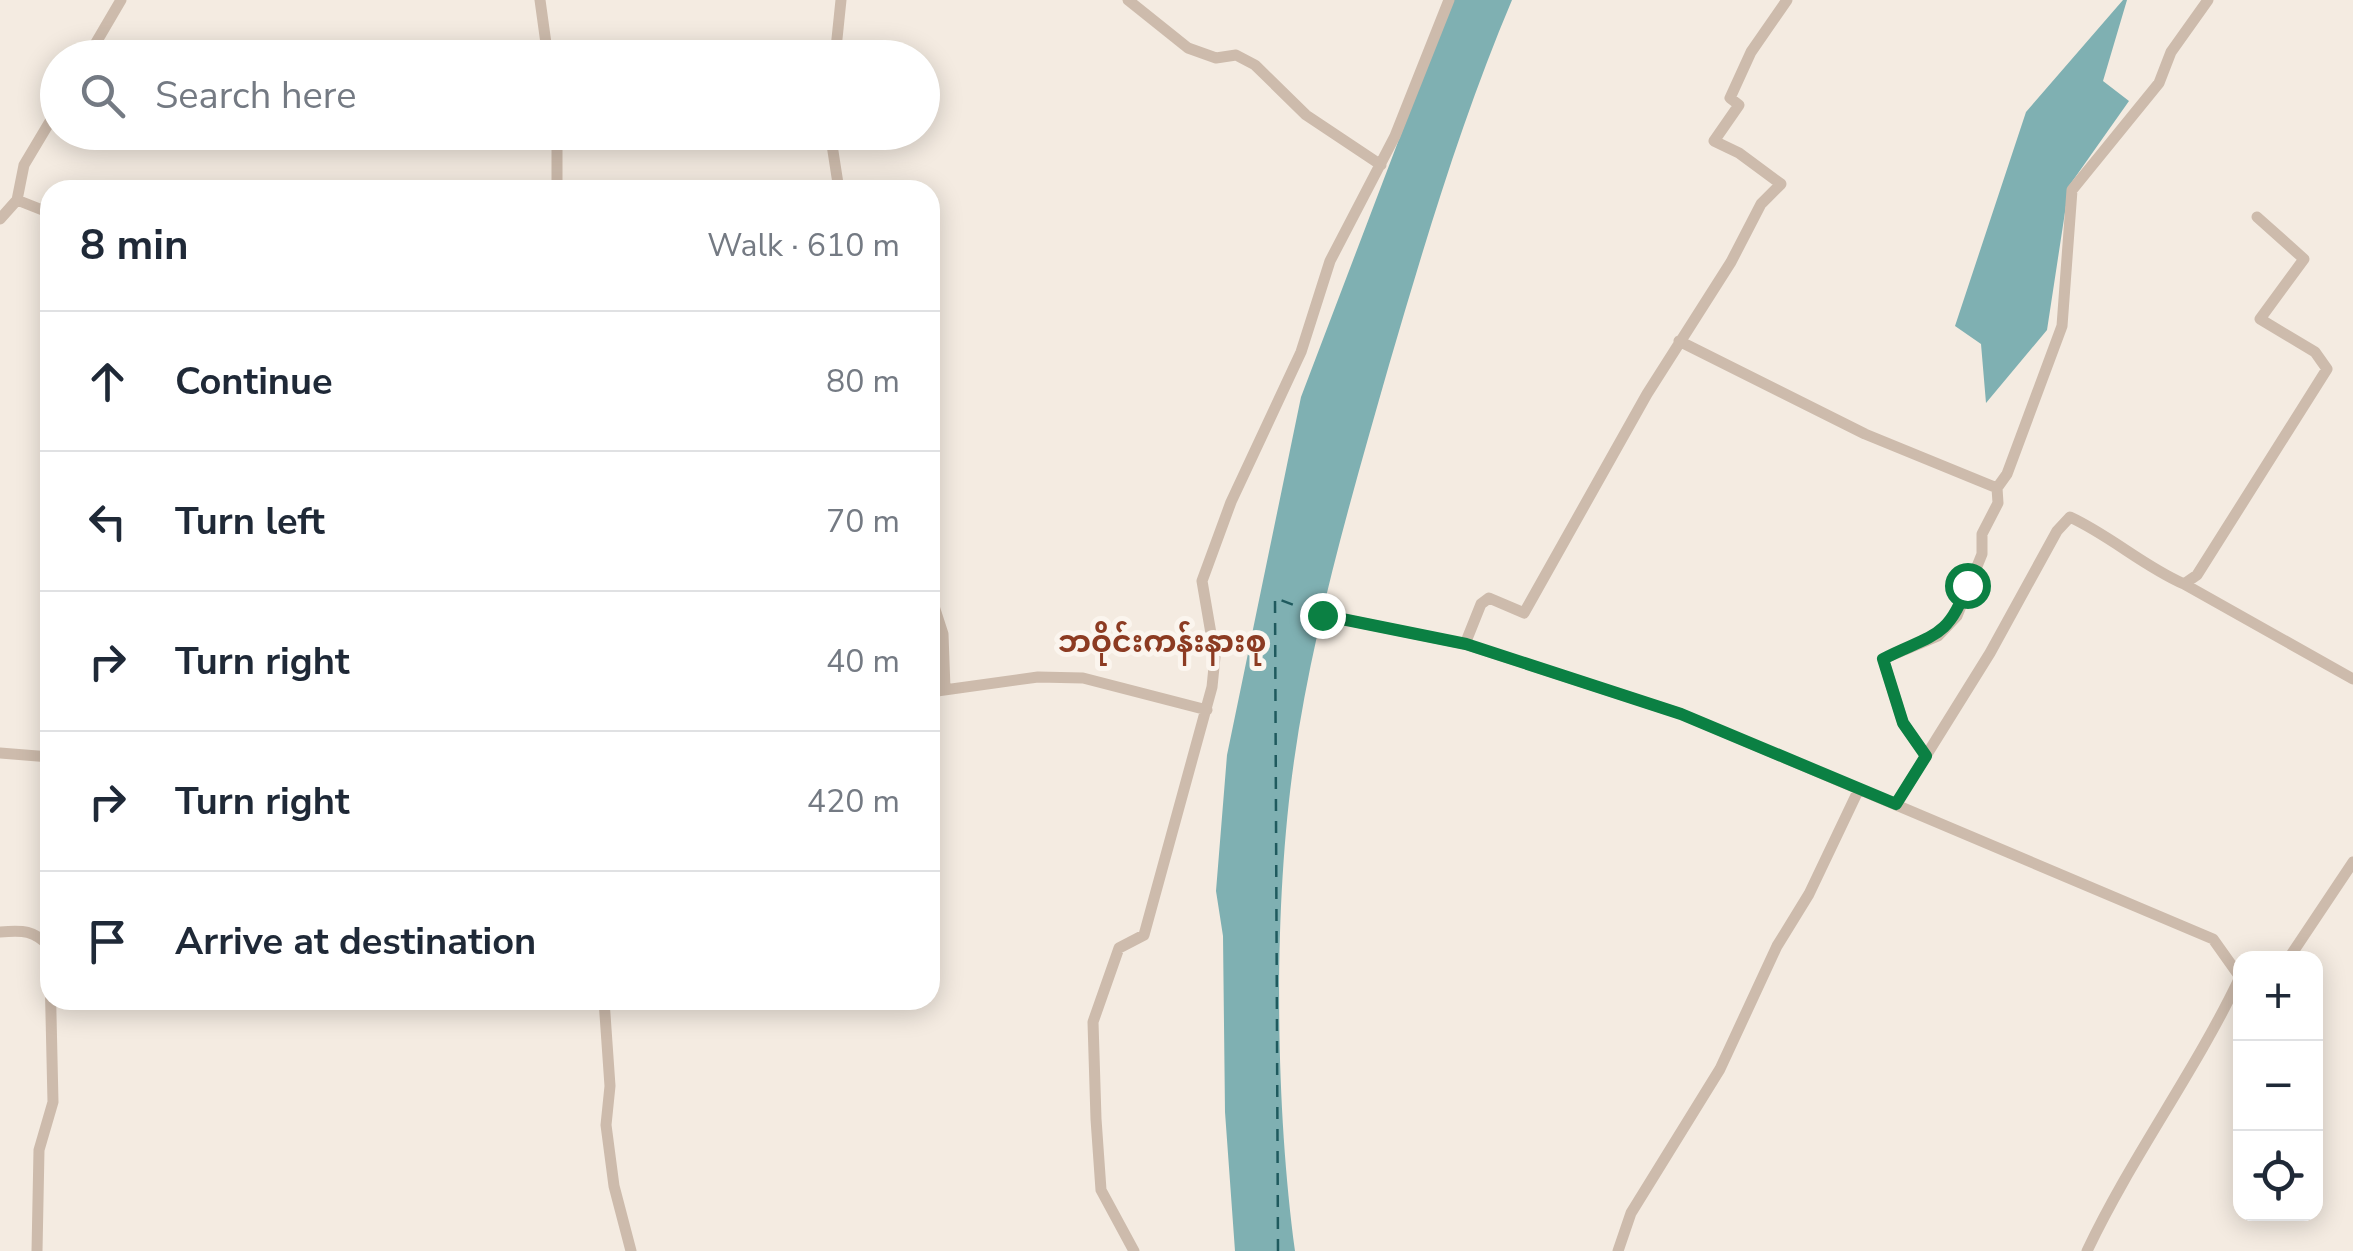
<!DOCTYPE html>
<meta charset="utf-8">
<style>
:root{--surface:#fff;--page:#f2f2f3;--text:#1f2937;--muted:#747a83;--line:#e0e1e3}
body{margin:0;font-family:"Nunito Sans","Noto Sans Myanmar",sans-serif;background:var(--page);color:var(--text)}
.controls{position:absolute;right:30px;bottom:30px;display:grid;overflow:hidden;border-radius:20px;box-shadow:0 5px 25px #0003}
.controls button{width:90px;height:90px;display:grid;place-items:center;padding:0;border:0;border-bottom:2px solid var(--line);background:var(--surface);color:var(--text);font:50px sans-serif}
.stop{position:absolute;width:30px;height:30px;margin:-22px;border:8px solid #0b8043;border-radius:50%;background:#fff}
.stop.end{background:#0b8043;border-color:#fff;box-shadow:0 2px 10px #0008}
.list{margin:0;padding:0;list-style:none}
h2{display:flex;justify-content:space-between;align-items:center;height:130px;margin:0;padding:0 40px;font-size:42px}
h2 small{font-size:32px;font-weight:400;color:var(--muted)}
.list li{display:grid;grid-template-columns:65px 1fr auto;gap:30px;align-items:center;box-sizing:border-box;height:140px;padding:0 40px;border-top:2px solid var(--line)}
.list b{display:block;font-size:38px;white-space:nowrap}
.list em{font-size:32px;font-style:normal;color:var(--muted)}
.icon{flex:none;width:55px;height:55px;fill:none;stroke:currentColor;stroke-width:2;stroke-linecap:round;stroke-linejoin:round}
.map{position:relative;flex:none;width:2353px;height:1251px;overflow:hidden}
.search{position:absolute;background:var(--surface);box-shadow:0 5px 25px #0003;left:40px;top:40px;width:900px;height:110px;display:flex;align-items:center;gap:25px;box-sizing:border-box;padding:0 35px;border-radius:55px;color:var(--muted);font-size:38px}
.panel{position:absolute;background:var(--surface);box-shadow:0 5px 25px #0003;left:40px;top:180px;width:900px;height:830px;border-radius:30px}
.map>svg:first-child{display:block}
.water{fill:#7fb0b2}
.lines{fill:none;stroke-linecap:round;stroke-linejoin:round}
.ferry{stroke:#1f5a5e;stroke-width:2.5;stroke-dasharray:12 10;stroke-linecap:butt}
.minor{stroke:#cdbbac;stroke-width:11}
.route{stroke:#0b8043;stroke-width:12}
.labels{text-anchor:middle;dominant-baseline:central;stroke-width:10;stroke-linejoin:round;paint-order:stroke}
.quarter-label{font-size:30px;font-weight:bold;fill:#8c3b22;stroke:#fbf5ee}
</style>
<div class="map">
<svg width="2353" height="1251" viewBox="0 0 2353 1251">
<rect width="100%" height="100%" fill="#f4ebe1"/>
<path class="water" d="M1452 0H1512C1462 118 1425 242 1389 365 1352 495 1313 627 1294 761 1273 909 1275 1103 1295 1251H1235L1225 1112 1223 936 1216 891 1227 755 1301 397Z
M2123 0H2127L2103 81 2129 101 2069 186 2047 330 1986 403 1981 344 1955 326 2026 112Z"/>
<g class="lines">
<path class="ferry" d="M1278 1251 1275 598 1318 614"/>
<path class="minor" d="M540 0 548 58
M1128 0 1188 48 1216 58 1236 55 1255 65 1306 115 1381 165
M87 58 121 0
M835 58 841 0
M830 132 839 190
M557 190V132
M50 213 17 200 24 165 58 108
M0 219 17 200
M1679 341 1865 434 1997 488 2007 474 2062 326 2072 190 2159 83 2171 52 2208 0
M2184 584 2353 679
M930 594 943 634 945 689
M1322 615 1465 644 1681 714 2213 939 2240 977C2195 1072 2132 1156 2087 1251
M1465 644 1481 604 1489 598 1524 613 1647 394 1731 262 1761 204 1781 184 1739 153 1714 141 1739 105 1730 98 1751 52 1787 0
M930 692 1038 677 1083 678 1207 710
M0 753 50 757
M1926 756 1903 723 1883 659 1938 636 1957 616 1982 554V534L1998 503 1997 488
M1896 804 1990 653 2057 531 2070 517C2111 536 2143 566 2184 584L2197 575 2327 369 2315 352 2260 319 2304 259 2257 217
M0 932C23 930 34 930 50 947
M2289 958 2353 862
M604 1000 610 1086 606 1125 614 1186 631 1251
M37 1251 39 1150 53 1102 50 971
M1134 1251 1101 1190 1096 1119 1093 1022 1119 948 1144 935 1212 687 1215 657 1202 581 1231 502 1301 352 1330 261 1395 136 1449 0
M1618 1251 1631 1213 1720 1069 1777 946 1809 894 1859 789"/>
</g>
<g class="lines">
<path class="route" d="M1322 615 1466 644 1681 714 1896 804 1926 756 1903 723 1883 659C1929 635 1949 640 1967 585"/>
</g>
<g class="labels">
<g class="quarter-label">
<text x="1162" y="642">ဘဝိုင်းကန်းနားစု</text>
</g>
</g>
</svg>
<div class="controls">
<button>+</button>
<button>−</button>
<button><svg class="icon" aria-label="locate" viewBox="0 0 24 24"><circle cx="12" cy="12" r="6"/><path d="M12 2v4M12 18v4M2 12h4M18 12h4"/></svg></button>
</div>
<div class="stop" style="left:1967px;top:585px"></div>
<div class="stop end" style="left:1322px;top:615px"></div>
<div class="search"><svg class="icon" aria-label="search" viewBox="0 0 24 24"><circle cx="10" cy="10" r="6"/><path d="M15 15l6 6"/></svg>Search here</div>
<section class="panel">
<h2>8 min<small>Walk · 610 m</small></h2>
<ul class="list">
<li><svg class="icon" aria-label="ahead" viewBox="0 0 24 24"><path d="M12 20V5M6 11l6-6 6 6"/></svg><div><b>Continue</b></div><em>80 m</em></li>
<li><svg class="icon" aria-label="left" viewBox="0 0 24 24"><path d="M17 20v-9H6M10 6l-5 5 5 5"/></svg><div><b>Turn left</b></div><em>70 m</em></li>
<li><svg class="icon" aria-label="right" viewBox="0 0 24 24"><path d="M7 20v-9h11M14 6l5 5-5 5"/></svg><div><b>Turn right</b></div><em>40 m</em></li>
<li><svg class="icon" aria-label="right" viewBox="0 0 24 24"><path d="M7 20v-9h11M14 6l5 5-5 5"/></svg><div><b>Turn right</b></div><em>420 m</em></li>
<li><svg class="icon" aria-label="arrive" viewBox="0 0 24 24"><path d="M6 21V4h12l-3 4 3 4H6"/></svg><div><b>Arrive at destination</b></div></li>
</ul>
</section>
</div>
